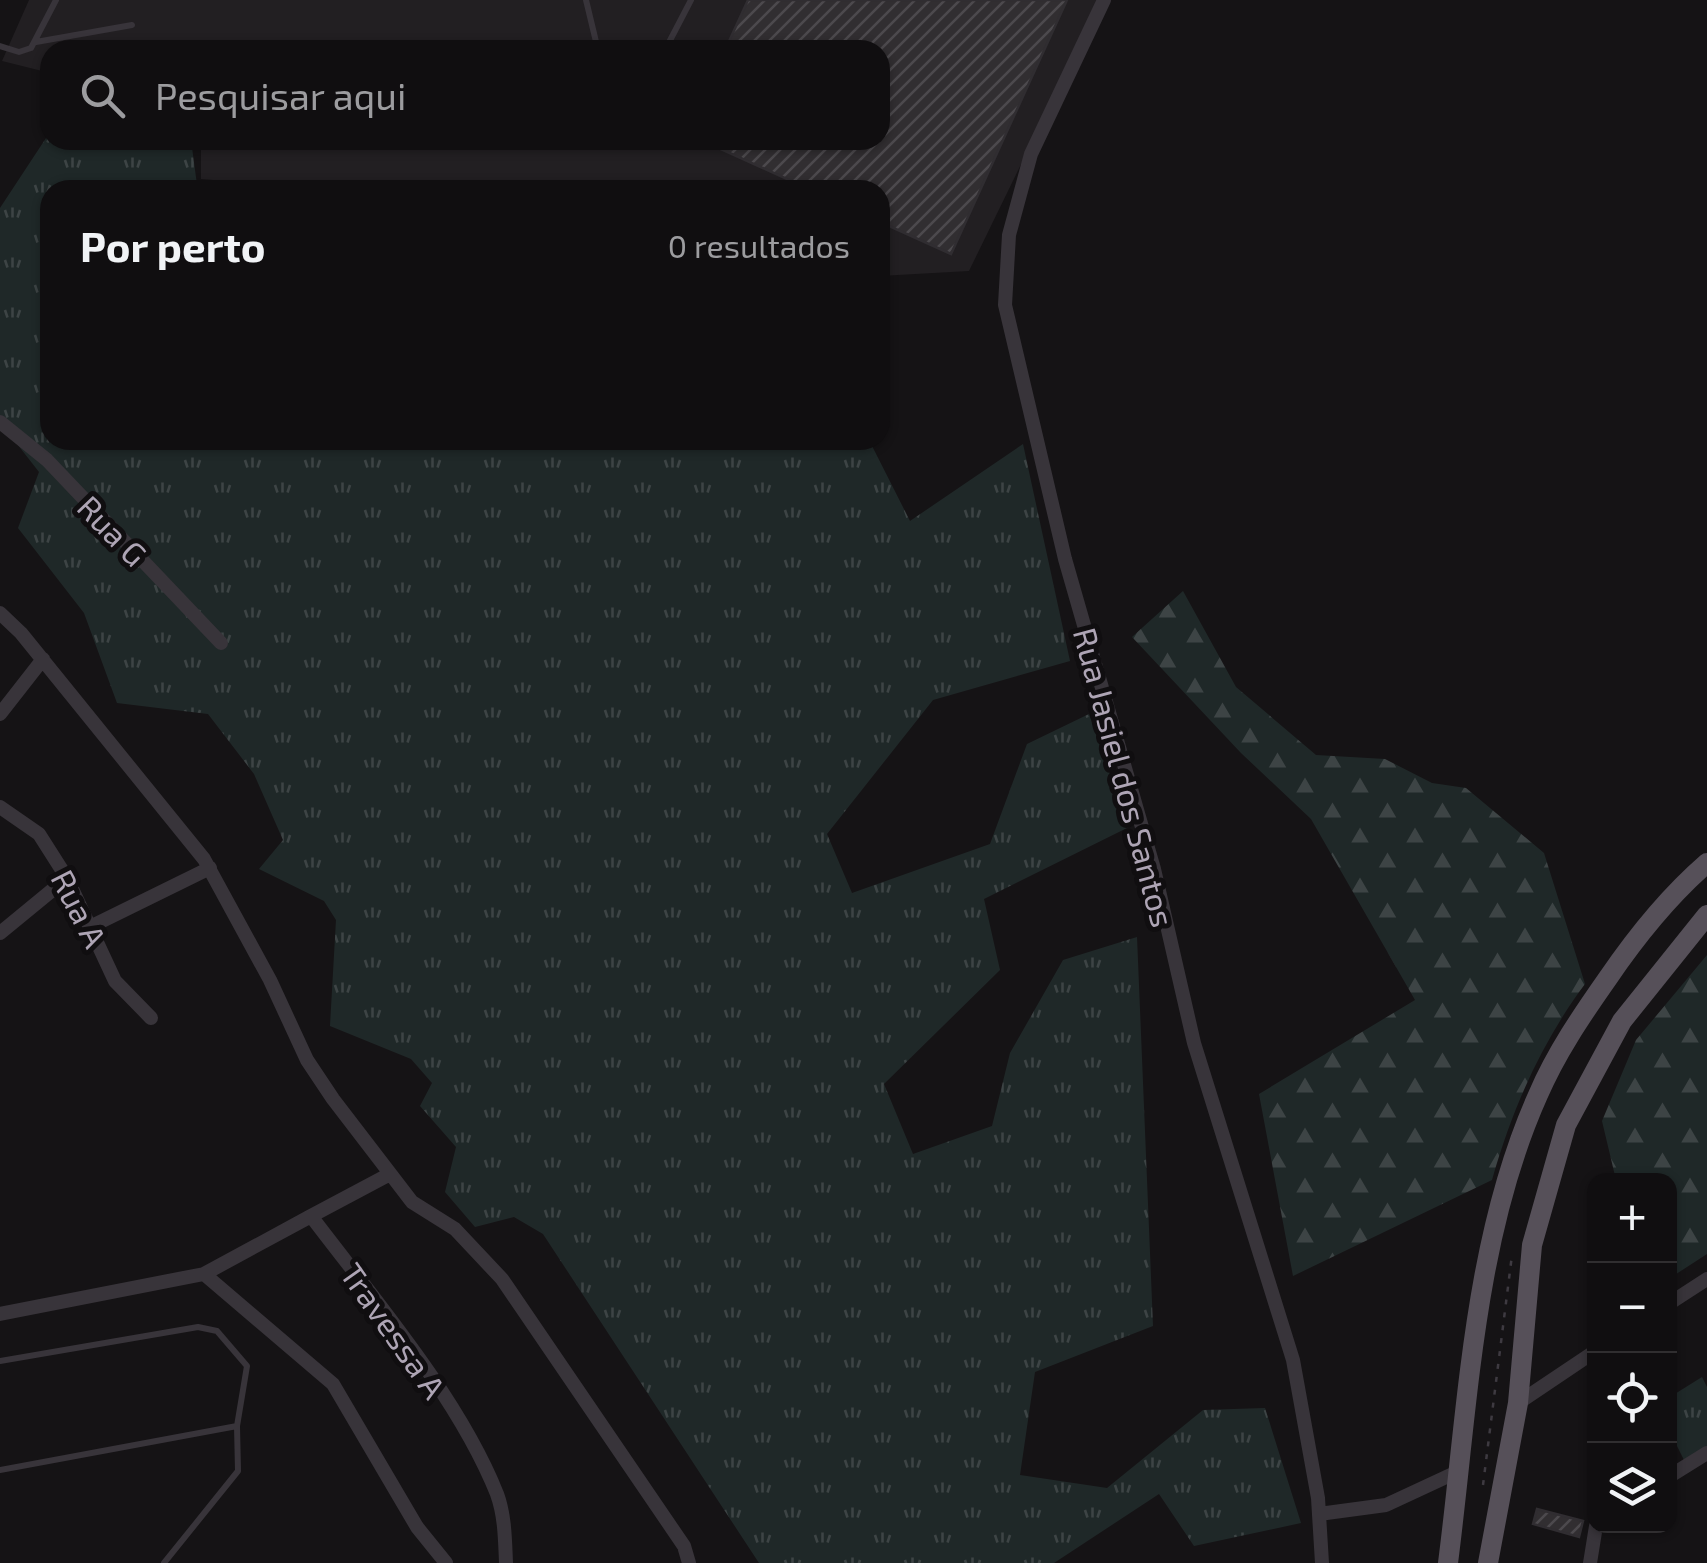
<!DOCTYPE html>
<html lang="pt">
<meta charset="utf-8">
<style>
:root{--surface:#100e10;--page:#191719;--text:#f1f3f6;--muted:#9c9c9f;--line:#302e30}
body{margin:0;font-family:"Exo 2",sans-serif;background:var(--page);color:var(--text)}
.controls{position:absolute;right:30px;bottom:30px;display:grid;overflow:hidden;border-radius:20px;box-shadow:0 2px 8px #0004}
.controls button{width:90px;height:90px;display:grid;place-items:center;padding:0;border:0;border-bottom:2px solid var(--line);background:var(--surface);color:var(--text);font:50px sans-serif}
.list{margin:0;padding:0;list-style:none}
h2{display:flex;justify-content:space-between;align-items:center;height:130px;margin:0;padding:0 40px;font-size:42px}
h2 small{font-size:32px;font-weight:400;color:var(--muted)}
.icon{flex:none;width:55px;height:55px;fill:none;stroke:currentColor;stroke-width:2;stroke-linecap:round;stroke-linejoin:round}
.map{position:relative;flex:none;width:1707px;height:1563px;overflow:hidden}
.search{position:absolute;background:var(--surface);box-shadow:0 2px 8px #0004;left:40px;top:40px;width:850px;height:110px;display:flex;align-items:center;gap:25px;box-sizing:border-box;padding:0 35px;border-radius:30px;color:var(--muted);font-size:38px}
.panel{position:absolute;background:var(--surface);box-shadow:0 2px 8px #0004;left:40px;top:180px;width:850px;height:270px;border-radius:30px}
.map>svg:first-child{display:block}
.built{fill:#221f22}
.grass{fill:url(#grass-tufts)}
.forest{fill:url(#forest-firs)}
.building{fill:url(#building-hatch);stroke:#302d31;stroke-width:2.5}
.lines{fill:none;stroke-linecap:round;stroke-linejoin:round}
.path{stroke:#3e3a41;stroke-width:2.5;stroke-dasharray:5 8;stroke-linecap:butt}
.service{stroke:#38343a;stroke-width:6}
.minor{stroke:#38343a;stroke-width:14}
.primary{stroke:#565059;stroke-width:20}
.labels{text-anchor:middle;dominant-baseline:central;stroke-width:10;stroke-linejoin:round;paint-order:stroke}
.street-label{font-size:32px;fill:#aea5b5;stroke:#100e10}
</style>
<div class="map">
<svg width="1707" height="1563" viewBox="0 0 1707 1563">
<defs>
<pattern id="grass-tufts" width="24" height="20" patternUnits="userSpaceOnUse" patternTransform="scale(2.5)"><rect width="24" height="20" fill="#1f2828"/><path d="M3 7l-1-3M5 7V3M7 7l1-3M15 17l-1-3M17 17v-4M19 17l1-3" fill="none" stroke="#3d4445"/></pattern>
<pattern id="forest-firs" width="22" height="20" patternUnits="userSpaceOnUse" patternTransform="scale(2.5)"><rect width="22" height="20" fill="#1f2828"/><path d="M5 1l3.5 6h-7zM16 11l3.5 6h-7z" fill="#3d4445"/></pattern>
<pattern id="building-hatch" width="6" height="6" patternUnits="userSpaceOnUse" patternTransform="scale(2.5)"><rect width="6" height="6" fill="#312e31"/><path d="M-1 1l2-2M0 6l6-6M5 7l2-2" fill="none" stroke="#4c494d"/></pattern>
</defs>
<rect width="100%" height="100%" fill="#151315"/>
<path class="built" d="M29 0H1101L969 271 880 276V190H336L201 179V140H880V50H50V73L2 61Z"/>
<path class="grass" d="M50 132V140H191L197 185 250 190H50V440H869L910 521 1023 444 1070 661 933 700 827 834 852 893 990 844 1027 744 1089 714 1129 827 984 899 1000 970 884 1084 913 1154 992 1126 1010 1053 1063 960 1137 937 1153 1326 1035 1372 1020 1475 1107 1488 1203 1410 1265 1408 1301 1523 1194 1546 1159 1494 1054 1563H759L543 1234 514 1217 475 1227 445 1192 456 1147 420 1106 432 1083 411 1059 330 1026 336 920 324 901 259 869 283 840 254 774 208 714 117 703 84 613 18 528 39 472 0 422V208Z
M1702 1377 1707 1387V1446L1684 1460 1670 1432V1397Z"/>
<path class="forest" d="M1183 591 1236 687 1316 755 1385 759 1432 783 1466 788 1544 853 1585 984C1541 1043 1512 1109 1492 1180L1293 1276 1259 1094 1415 1000 1311 819 1241 753 1132 637Z
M1707 955V1254L1670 1278V1180H1616L1602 1121 1636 1040Z"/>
<path class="building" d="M748 0H1067L951 254 880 222V190H811L701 140H880V50H725Z
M1537 1509 1583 1521 1579 1537 1533 1524Z"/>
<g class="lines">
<path class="path" d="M1483 1485 1512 1255"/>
<path class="service" d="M586 0 598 50
M36 42 132 25
M0 46 19 52 31 48 56 0
M665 50 691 0
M0 1361 198 1327 217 1331 247 1366 237 1426 238 1471 164 1563
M0 1470 237 1426"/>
<path class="minor" d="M1104 0 1031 154 1009 235 1005 305 1065 559 1154 869 1194 1043 1293 1360 1318 1498 1322 1563
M0 422 47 460 221 643
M0 613 21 633 204 859 270 980 307 1060 333 1099 412 1202 455 1229 502 1279 684 1546 689 1563
M0 714 43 659
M0 807 39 834 67 878 115 981 151 1018
M92 926 210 868
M0 933 67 878
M311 1216 390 1174
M204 1274 333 1384 417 1527 446 1563
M1670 1303 1707 1279
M0 1314 204 1274 311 1216C373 1298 459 1398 497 1494 505 1516 505 1540 506 1563
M1518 1403 1594 1352
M1670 1476 1707 1453
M1319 1514 1386 1505 1457 1472
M1590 1563 1596 1526"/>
<path class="primary" d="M1448 1563C1468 1408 1473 1240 1538 1095 1556 1053 1582 1015 1608 978 1636 937 1669 896 1707 863
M1488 1563 1518 1403 1532 1245 1566 1125 1622 1021 1707 915"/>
</g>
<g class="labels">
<g class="street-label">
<text transform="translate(113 530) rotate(46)">Rua G</text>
<text transform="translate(1125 777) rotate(75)">Rua Jasiel dos Santos</text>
<text transform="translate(80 908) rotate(63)">Rua A</text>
<text transform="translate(394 1330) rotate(55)">Travessa A</text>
</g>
</g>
</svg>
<div class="controls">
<button>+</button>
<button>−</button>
<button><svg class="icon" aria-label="locate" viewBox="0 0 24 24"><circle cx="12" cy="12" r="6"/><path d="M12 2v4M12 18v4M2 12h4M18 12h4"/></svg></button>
<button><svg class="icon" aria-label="layers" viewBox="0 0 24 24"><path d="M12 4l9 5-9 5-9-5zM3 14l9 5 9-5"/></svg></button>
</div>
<div class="search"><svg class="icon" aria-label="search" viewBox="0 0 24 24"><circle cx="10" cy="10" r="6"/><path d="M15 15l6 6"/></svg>Pesquisar aqui</div>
<section class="panel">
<h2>Por perto<small>0 resultados</small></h2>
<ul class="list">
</ul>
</section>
</div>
